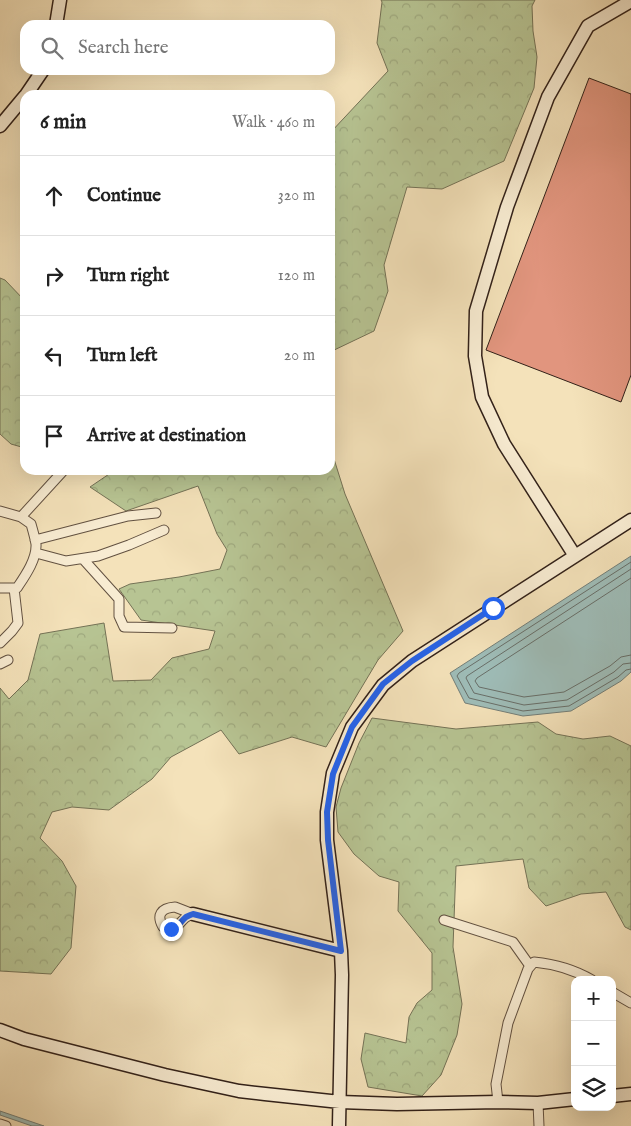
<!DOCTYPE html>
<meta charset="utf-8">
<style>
:root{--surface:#fff;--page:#f2f2f2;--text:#222;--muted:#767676;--line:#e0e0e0}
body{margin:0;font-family:"IM FELL English",serif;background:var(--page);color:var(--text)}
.controls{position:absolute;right:15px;bottom:15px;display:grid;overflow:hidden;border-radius:10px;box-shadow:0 5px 20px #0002}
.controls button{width:45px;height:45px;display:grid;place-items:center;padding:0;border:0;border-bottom:1px solid var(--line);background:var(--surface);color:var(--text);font:25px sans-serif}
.stop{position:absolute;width:15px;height:15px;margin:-11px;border:4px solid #2563eb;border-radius:50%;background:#fff}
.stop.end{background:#2563eb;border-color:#fff;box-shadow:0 1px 5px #0008}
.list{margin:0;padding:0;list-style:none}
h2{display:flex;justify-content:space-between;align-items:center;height:65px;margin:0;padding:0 20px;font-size:21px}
h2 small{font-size:16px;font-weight:400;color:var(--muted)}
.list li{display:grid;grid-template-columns:32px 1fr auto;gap:15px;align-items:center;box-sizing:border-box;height:80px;padding:0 20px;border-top:1px solid var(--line)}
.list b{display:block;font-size:19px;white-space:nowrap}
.list em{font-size:16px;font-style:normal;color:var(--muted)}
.icon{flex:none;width:28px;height:28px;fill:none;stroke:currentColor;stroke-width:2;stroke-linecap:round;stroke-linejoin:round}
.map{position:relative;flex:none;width:631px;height:1126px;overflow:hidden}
.search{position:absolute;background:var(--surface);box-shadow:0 5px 20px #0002;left:20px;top:20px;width:315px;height:55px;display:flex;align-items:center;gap:12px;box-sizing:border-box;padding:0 18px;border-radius:15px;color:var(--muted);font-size:19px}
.panel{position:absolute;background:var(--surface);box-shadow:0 5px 20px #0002;left:20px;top:90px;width:315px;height:385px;border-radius:15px}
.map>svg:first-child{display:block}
.forest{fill:url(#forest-crowns);stroke:#747256}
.water{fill:#9ebcb7;stroke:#737e78}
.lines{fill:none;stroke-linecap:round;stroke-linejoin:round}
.shore{stroke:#686e68;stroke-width:1}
.building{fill:#e1957e;stroke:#322119}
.street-casing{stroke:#625141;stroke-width:11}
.secondary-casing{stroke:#322119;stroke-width:15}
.street{stroke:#f8ecd2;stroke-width:9}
.secondary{stroke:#f8ecd2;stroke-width:12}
.route{stroke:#2563eb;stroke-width:6}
</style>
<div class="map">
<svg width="631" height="1126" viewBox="0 0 631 1126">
<defs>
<pattern id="forest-crowns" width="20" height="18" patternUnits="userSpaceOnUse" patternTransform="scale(1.25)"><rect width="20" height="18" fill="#b7c493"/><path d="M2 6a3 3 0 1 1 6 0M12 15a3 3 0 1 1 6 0" fill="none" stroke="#9ea87e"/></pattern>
</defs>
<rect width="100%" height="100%" fill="#f4e2ba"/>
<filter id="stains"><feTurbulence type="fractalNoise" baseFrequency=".004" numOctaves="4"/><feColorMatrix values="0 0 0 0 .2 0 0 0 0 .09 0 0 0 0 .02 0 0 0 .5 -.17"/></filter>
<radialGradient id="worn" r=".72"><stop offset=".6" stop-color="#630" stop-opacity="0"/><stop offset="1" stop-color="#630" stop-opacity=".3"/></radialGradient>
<path class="forest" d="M381 0H535L532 6 533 31 537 57 534 88 504 161 442 189 407 187 384 265 388 291 374 331 330 352V133L388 71 377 43 382 2Z
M0 278 5 280 25 301V448L11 444 0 434Z
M330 455 334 459 345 494 403 631 378 660 326 747 292 737 239 754 221 730 171 757 152 779 109 810 72 807 52 812 40 838 62 861 76 886 71 948 51 974 0 971V688L9 699 28 680 40 634 104 623 113 681 151 680 172 658 209 649 215 631 141 620 119 589 130 584 179 577 220 569 227 550 217 534 198 486 126 511 90 487 115 470H330Z
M372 718 456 729 538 722 556 734 583 739 610 736 631 746V930L625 927 606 892 581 894 546 906 529 888 523 859 456 866 453 947 462 1004 457 1035 441 1075 422 1096 368 1087 361 1059 365 1033 406 1043 409 1017 417 1003 432 990V953L398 911 399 882 379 876 354 854 338 832 336 807 341 788 359 743Z"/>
<path class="water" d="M631 556V672L621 681 571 711 523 716 465 703 450 673Z
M0 1111 44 1126H32L0 1115Z"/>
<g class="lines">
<path class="shore" d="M631 562 459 673 457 676 469 698 523 711 569 706 618 677 626 670 631 669
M631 569 467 676 466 678 474 693 524 705 567 700 614 672 623 664 631 663
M631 578 477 678 475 681 479 687 524 697 564 692 610 666 621 657 631 655"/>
</g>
<path class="building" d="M589 78 631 94V375L621 402 486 350Z"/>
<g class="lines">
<g class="street-casing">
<path id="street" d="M0 511 21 517 31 524C33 531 35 538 36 544 37 559 25 576 17 588H0
M21 517 64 470
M35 540 128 516 156 513
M36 553 66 561 98 556 129 545 164 530
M83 559 119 599V616L124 627 172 628
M0 643 12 631 18 623 14 588
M0 664 8 660
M175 907 193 914C192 914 186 917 185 918 175 927 178 931 163 927 156 915 161 908 175 907Z
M444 920 513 942 530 966
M612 992 631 1003
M498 1102 496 1084 508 1023 528 969 534 962C554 964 575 970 592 980
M538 1103 539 1126
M0 1124 6 1126"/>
</g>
<g class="secondary-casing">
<path id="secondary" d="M56 25 60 0
M26 95 43 70
M0 126 25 96
M575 556 504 444 482 397 475 356 476 311 507 207 548 97 588 26 631 1
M193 914 341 951
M0 1030 24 1039 165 1075 239 1091 265 1094 340 1102 397 1104 498 1102 538 1103 575 1099
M612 1096 631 1094
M339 1126 342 975 341 951 327 840V812L333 773 352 727 383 685 412 661 631 520"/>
</g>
<use href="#street" class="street"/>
<use href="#secondary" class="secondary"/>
</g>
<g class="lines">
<path class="route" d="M171 929C179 927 180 922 186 917 188 916 190 915 193 914L341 951 328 840 327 812 333 774 352 727 383 684 398 672 412 661 493 608"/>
</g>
<rect width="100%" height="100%" filter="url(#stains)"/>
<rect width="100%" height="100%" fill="url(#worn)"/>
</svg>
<div class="controls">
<button>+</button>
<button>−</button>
<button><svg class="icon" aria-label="layers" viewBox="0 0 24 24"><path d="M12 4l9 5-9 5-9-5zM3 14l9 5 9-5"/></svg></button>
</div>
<div class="stop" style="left:493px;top:608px"></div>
<div class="stop end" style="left:171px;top:929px"></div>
<div class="search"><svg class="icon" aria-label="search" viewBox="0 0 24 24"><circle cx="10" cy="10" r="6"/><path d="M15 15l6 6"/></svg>Search here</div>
<section class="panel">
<h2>6 min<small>Walk · 460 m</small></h2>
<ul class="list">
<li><svg class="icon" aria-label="ahead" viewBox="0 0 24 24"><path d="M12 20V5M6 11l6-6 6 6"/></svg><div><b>Continue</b></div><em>320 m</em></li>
<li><svg class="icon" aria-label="right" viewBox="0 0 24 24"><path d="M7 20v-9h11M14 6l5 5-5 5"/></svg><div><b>Turn right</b></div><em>120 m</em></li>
<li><svg class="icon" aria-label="left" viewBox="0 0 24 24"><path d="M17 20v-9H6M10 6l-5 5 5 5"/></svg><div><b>Turn left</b></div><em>20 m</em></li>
<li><svg class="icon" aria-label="arrive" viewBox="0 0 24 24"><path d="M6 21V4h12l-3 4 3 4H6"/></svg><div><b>Arrive at destination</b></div></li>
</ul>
</section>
</div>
